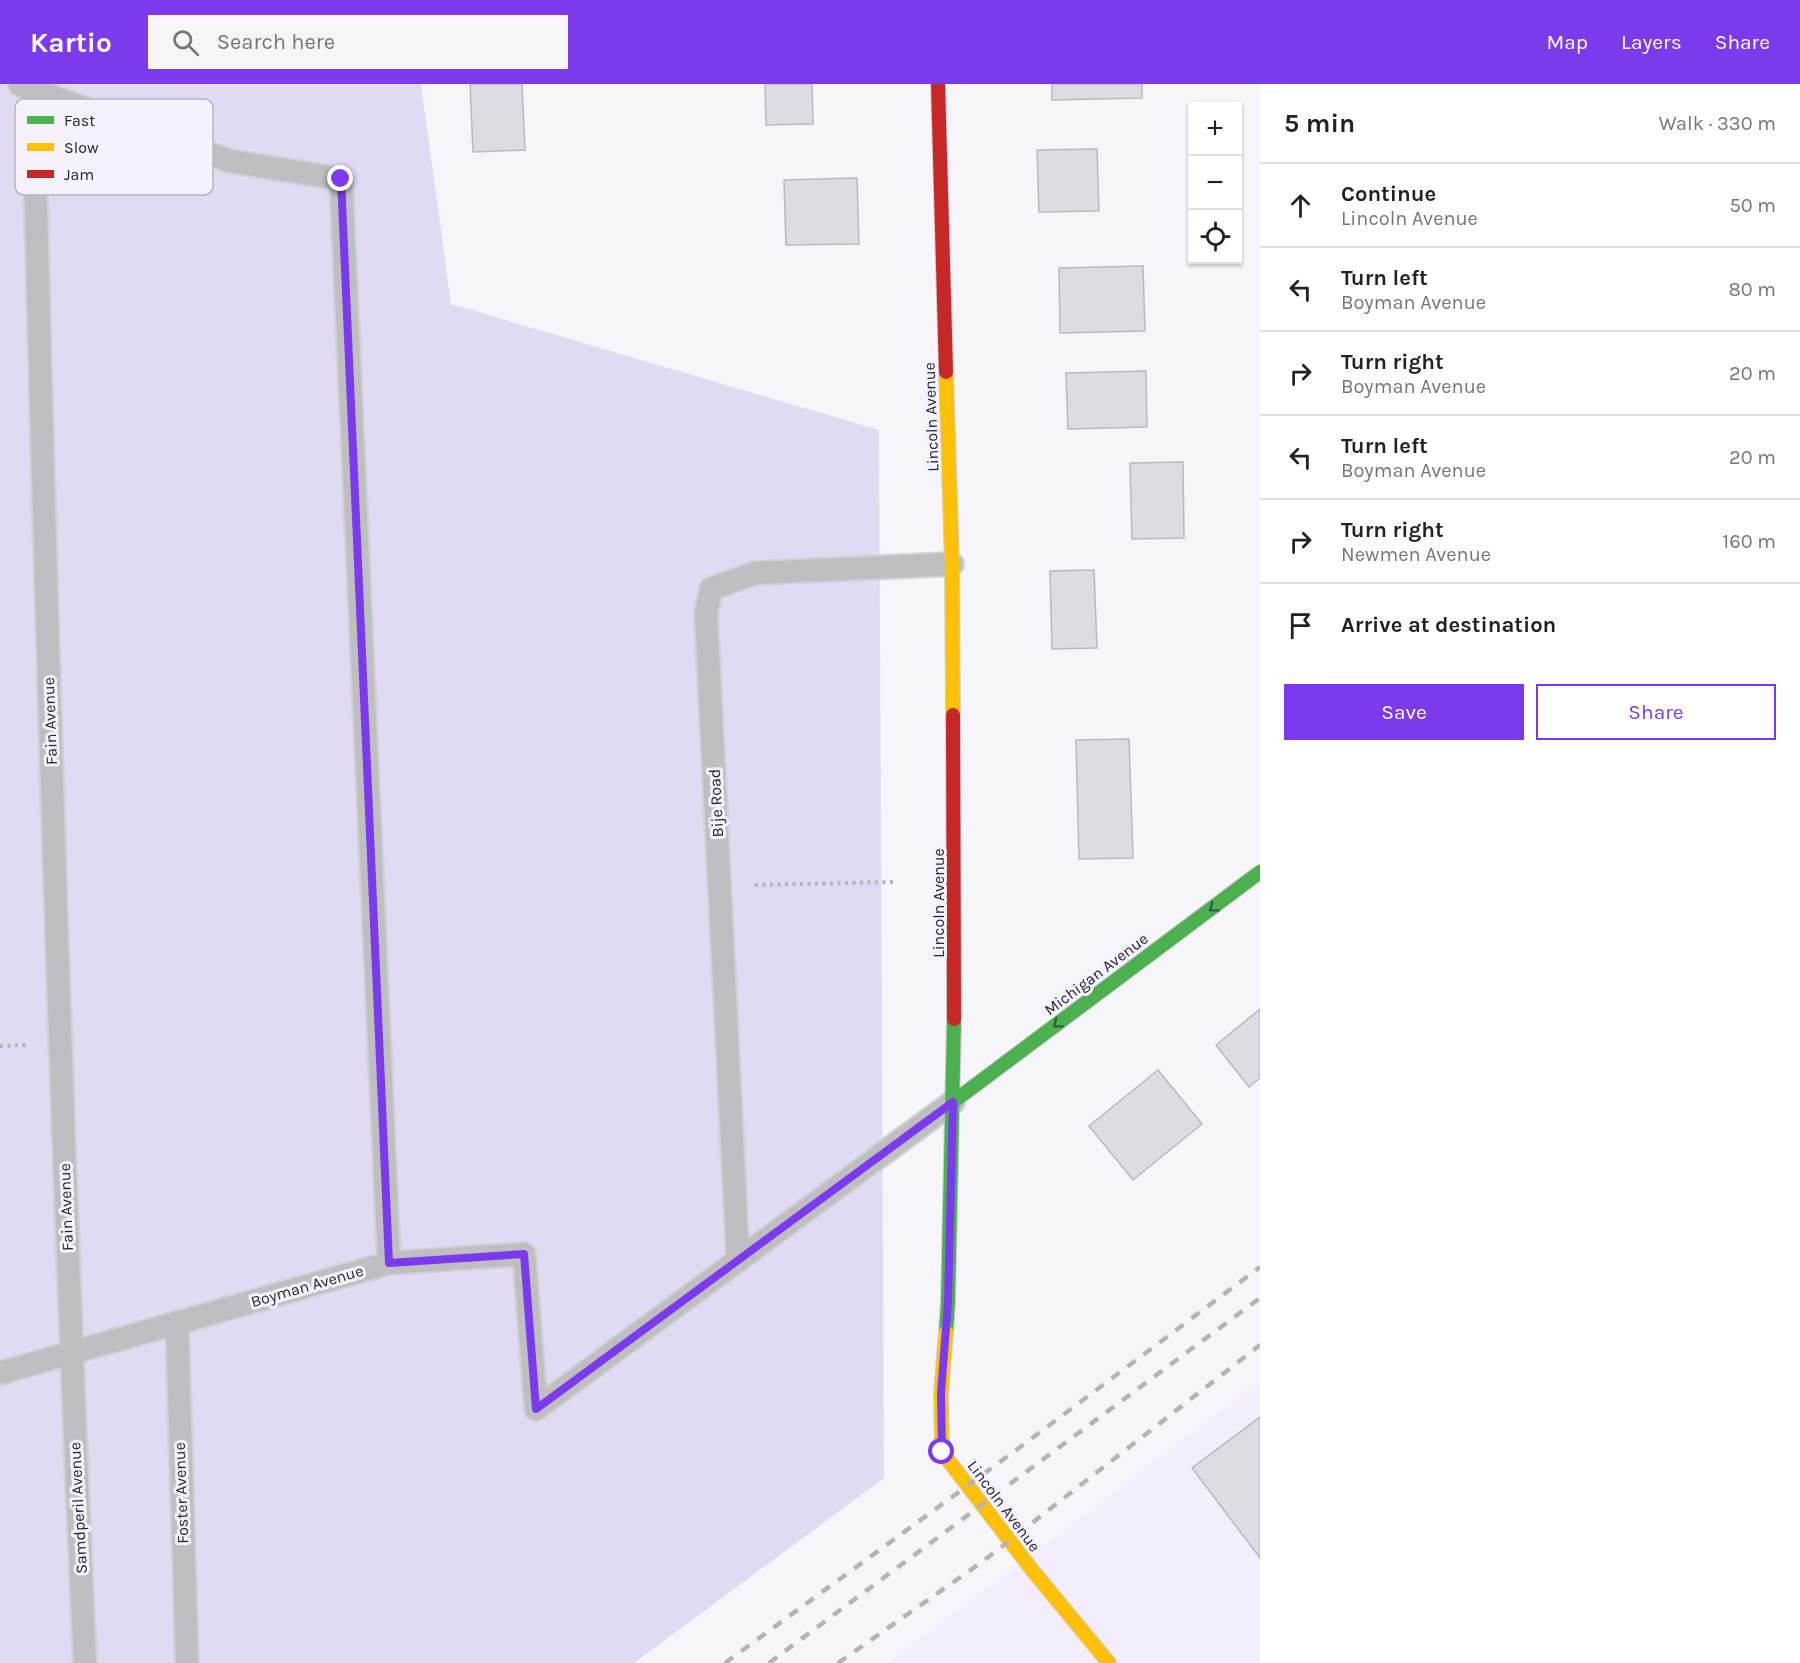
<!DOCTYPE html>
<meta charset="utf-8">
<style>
:root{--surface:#fff;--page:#f6f6f6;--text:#222;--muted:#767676;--line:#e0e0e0;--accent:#7c3aed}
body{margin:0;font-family:Karla,sans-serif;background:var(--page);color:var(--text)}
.controls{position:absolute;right:18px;top:18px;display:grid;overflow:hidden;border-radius:0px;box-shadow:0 2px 4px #0004}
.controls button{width:54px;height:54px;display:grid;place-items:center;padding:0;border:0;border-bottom:2px solid var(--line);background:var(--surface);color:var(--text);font:30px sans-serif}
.stop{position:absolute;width:18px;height:18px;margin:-14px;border:4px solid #7c3aed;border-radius:50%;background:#fff}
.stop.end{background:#7c3aed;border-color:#fff;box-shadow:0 2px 6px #0008}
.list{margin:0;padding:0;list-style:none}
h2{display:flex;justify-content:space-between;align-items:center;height:78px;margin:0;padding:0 24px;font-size:26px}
h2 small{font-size:20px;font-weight:400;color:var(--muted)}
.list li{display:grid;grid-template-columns:39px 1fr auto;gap:18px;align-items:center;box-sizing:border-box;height:84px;padding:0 24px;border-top:2px solid var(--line)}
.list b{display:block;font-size:22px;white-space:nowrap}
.list p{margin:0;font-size:20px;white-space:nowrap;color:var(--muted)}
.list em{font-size:20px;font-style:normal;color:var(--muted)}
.actions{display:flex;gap:12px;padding:18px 24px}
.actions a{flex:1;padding:14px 0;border:2px solid var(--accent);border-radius:0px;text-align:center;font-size:21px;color:var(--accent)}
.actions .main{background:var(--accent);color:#fff}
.icon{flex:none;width:33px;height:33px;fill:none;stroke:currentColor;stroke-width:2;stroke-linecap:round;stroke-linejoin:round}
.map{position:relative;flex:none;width:1260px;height:1579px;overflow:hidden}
header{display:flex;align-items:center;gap:36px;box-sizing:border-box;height:84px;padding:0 30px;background:var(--accent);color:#fff}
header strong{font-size:28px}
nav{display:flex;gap:33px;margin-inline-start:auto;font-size:21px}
.search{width:420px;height:54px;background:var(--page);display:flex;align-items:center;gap:15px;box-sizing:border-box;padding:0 21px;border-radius:0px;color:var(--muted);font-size:22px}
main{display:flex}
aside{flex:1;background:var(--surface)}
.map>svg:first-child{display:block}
.built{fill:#f2eefc}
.green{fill:#e0daf2}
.building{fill:#dddce2;stroke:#bab9be;stroke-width:1.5}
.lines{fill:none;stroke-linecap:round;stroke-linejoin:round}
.lane-casing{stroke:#d1d0d4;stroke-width:26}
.fast-casing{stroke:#d1d0d4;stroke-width:16}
.slow-casing{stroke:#d1d0d4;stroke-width:16}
.jam-casing{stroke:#d1d0d4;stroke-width:16}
.path{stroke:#b4b4b6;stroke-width:4;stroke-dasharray:3 4.5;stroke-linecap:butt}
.lane{stroke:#bfbfc1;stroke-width:22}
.fast{stroke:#4caf50;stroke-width:14}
.slow{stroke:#ffc107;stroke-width:14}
.jam{stroke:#c62828;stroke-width:14}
.rail{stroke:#b4b3b6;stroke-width:4.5;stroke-dasharray:10 10;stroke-linecap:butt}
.oneway{stroke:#355c3a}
.route{stroke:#7c3aed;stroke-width:8}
.labels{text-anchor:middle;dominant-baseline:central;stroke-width:6;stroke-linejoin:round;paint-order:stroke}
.street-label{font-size:16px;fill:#26242b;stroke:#f5f2fd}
.key{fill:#f5f2fd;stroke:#b7b4be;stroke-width:1.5}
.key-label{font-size:16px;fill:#26242b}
</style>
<header>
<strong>Kartio</strong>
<div class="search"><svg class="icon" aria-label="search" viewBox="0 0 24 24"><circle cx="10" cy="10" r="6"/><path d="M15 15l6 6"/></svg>Search here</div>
<nav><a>Map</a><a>Layers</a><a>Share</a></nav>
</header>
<main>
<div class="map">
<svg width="1260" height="1579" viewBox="0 0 1260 1579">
<rect width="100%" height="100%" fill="#f6f5fa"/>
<path class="built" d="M1260 1297V1579H887L1075 1439Z"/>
<path class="green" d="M0 0H421L451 220 879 346 884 1394 634 1579H0Z"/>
<path class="building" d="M470 0H522L525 66 473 68Z
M765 0H812L813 40 766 41Z
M1052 0H1142V14L1052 16Z
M1097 65 1099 127 1039 128 1037 66Z
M857 94 859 160 786 161 784 96Z
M1143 182 1145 247 1060 249 1059 184Z
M1146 287 1147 343 1068 345 1066 289Z
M1183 378 1184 454 1132 455 1130 379Z
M1094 486 1097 564 1052 565 1050 487Z
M1129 655 1133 774 1079 775 1076 656Z
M1260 925V994L1249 1003 1216 961Z
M1158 986 1202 1040 1133 1096 1089 1042Z
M1260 1333V1474L1192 1384Z"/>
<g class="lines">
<g class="lane-casing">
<path id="lane" d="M20 1 230 77 341 95 389 1179
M33 6C46 530 61 1055 85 1579
M738 1177 706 530 711 505 755 489 952 480
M177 1238 187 1579
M0 1289 389 1179 524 1170 536 1325
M536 1325 953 1018"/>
</g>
<g class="fast-casing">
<path id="fast" d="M953 1018 1260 788
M946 1248 948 1218 954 935"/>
</g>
<g class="slow-casing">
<path id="slow" d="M946 288 952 480 953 631
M946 1248 941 1309 942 1368 1033 1487 1109 1579"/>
</g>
<g class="jam-casing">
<path id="jam" d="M938 0 946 288
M953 631 954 935"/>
</g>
<path class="path" d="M755 801 895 798
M0 962 27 961"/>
<use href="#lane" class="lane"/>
<use href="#fast" class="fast"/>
<use href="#slow" class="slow"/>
<use href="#jam" class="jam"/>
<path class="rail" d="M725 1579 1019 1364 1260 1183
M769 1579 1260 1214
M838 1579 982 1478 1260 1261"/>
</g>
<defs><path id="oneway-chevron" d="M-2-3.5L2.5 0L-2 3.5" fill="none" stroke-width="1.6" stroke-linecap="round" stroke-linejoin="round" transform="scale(1.5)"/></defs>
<g class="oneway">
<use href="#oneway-chevron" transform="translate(1213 824) rotate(143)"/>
<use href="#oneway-chevron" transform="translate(1057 940) rotate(143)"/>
</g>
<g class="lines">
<path class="route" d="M341 95 389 1179 524 1170 536 1325 953 1018 948 1218 941 1309 942 1368"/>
</g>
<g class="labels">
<g class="street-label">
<text transform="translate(931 333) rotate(-92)">Lincoln Avenue</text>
<text transform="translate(50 637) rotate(-92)">Fain Avenue</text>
<text transform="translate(716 719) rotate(-93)">Bije Road</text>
<text transform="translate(938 819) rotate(-90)">Lincoln Avenue</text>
<text transform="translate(1096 890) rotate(-37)">Michigan Avenue</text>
<text transform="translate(66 1123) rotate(-92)">Fain Avenue</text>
<text transform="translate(307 1202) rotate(-16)">Boyman Avenue</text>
<text transform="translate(181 1409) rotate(-92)">Foster Avenue</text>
<text transform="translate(1004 1422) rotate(53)">Lincoln Avenue</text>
<text transform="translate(78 1424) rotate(-93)">Samdperil Avenue</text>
</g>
</g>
<rect x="15" y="15" width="198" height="96" rx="9" class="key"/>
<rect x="27" y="32" width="27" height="8" fill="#4caf50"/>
<rect x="27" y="59" width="27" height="8" fill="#ffc107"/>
<rect x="27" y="86" width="27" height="8" fill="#c62828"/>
<g class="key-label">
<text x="64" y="42">Fast</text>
<text x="64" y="69">Slow</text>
<text x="64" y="96">Jam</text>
</g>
</svg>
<div class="controls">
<button>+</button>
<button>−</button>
<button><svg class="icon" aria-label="locate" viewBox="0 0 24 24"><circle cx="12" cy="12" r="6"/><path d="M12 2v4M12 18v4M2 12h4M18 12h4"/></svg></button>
</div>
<div class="stop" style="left:942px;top:1368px"></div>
<div class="stop end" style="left:341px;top:95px"></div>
</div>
<aside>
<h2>5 min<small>Walk · 330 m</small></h2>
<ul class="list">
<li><svg class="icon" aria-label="ahead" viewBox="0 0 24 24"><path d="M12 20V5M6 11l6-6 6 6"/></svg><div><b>Continue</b><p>Lincoln Avenue</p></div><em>50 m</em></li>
<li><svg class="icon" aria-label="left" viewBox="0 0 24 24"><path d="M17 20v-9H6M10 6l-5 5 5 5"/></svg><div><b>Turn left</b><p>Boyman Avenue</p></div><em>80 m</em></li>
<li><svg class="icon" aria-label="right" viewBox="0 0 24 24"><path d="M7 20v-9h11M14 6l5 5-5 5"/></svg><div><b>Turn right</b><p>Boyman Avenue</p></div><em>20 m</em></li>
<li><svg class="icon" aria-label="left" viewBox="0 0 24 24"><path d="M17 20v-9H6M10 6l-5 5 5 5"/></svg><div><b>Turn left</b><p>Boyman Avenue</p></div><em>20 m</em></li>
<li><svg class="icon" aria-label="right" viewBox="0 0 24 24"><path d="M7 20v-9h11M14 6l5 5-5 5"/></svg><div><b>Turn right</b><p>Newmen Avenue</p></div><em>160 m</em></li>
<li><svg class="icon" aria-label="arrive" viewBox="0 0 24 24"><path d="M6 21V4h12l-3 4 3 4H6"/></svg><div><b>Arrive at destination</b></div></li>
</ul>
<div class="actions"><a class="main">Save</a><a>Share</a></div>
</aside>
</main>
